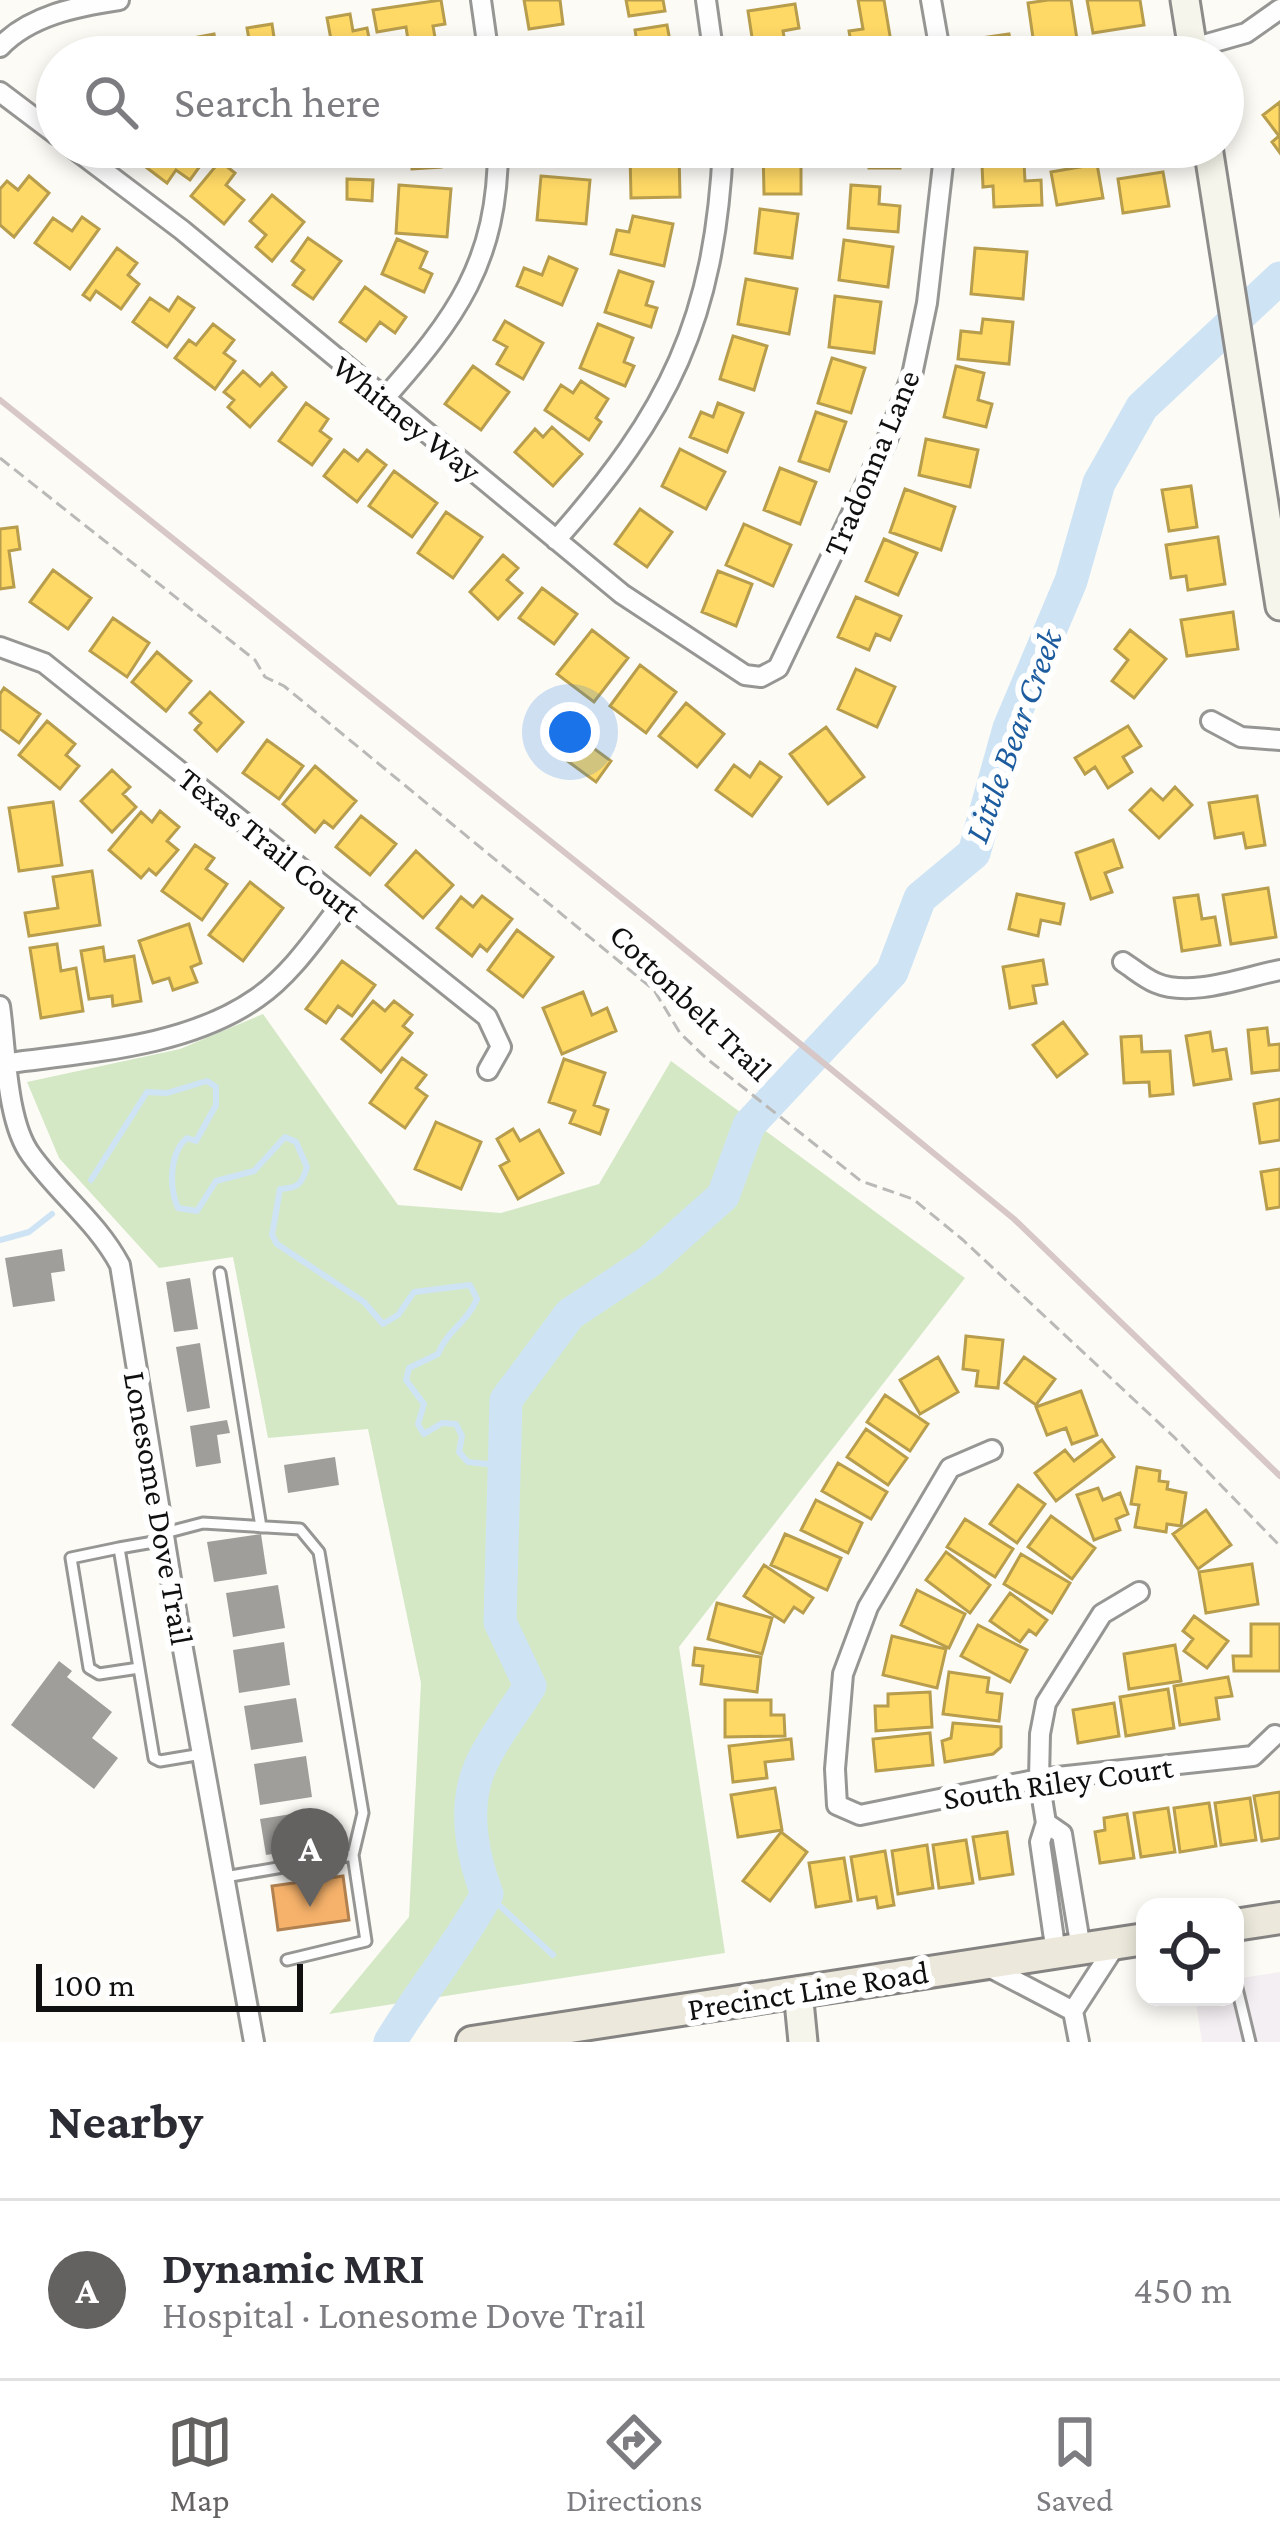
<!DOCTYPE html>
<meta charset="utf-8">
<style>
:root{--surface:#fff;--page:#f7f7f7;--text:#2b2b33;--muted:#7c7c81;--line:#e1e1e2;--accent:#636260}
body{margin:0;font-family:"Crimson Pro",serif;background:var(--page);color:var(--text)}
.controls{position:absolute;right:36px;bottom:36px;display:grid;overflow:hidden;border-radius:24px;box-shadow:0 6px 18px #0003}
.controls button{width:108px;height:108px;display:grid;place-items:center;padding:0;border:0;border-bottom:3px solid var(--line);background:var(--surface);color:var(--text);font:60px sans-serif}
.scale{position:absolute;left:36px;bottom:30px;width:267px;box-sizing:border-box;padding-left:12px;border:6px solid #101010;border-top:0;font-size:33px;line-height:42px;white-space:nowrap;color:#101010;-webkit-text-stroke:9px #fff;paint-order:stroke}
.you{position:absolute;left:570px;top:732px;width:42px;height:42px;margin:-30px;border:9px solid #fff;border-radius:50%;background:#1a73e8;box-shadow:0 0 0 18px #1a73e833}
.badge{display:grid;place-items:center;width:78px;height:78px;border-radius:50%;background:var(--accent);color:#fff;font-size:39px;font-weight:700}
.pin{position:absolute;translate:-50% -99px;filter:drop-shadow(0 3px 6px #0008)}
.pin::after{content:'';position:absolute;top:63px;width:42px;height:36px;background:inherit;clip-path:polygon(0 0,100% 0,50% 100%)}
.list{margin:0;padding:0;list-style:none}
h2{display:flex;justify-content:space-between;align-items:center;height:156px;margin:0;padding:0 48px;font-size:51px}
h2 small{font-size:39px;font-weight:400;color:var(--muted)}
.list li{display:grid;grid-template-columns:78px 1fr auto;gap:36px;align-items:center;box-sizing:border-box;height:180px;padding:0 48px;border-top:3px solid var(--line)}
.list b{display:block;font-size:45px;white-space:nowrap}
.list p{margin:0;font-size:39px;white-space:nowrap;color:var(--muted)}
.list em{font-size:39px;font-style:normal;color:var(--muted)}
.icon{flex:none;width:66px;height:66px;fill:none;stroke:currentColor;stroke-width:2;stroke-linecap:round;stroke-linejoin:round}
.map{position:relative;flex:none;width:1280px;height:2042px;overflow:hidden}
.search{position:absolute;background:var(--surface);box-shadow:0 6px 18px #0003;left:36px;right:36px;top:36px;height:132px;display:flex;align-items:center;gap:30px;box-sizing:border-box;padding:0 42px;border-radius:66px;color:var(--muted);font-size:45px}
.sheet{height:336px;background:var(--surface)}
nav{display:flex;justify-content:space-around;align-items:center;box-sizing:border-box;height:168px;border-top:3px solid var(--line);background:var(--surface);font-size:33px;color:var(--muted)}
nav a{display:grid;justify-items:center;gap:6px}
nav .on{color:var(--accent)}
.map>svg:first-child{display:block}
.industrial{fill:#f4eff2}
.forest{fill:#d4e8c6}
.homes{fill:#ffd966;stroke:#b79d4c;stroke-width:3}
.health{fill:#f6b26b;stroke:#b18150;stroke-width:3}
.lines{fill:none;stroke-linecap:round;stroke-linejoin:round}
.stream{stroke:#cee4f5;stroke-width:6}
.river{stroke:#cee4f5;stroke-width:33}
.building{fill:#a09e9b}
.lane-casing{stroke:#969694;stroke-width:15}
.street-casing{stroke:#969694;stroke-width:24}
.secondary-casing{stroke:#8d8c8a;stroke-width:33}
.primary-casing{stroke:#848381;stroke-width:36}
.path{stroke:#b9b9b8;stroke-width:3;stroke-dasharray:12 6;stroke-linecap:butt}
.lane{stroke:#fffefe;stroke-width:9}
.street{stroke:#fffefe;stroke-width:18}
.secondary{stroke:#f5f5eb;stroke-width:27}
.primary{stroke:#ece9dc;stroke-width:30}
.rail{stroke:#d7c7c6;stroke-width:6}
.labels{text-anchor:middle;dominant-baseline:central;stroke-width:12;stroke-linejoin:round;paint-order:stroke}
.street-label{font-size:33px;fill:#101010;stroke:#fff}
.water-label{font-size:36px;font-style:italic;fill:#1d5c9e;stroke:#fff}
</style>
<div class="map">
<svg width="1280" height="2042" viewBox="0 0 1280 2042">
<rect width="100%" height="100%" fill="#fcfbf6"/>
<path class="industrial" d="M1280 1972V2042H1202L1195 1997H1235V1979Z"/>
<path class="forest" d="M263 1014 398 1205 501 1213 599 1184 671 1061 965 1278 679 1647 725 1953 329 2014 409 1917 421 1683 368 1429 268 1438 233 1257 159 1268 59 1158 27 1082 180 1049Z"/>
<path class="homes" d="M441 0 445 24 433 26 437 49 410 53 406 27 377 32 373 10Z
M524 0H560L563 24 529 29Z
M626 0H663L665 11 629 16Z
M858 0H884L891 42 852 49 849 31 863 29Z
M1048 0H1071L1078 46 1035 52 1028 3Z
M1087 0H1140L1144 25 1093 33Z
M795 4 799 28 783 31 787 54 755 57 748 11Z
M350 14 353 31 367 28 373 57H322L320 48 332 45 327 18Z
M272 24 275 44 291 42 293 57H252L247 28Z
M667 25 673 57H639L635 30Z
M214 34 217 54 231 52V57H196L193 38Z
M1009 34 1011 44 1019 42 1021 57H977L974 39Z
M587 39 590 57H544L542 47Z
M1280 102V153L1272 142 1279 136 1263 115Z
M162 147H197L208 155 190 180 176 170 167 183 147 168Z
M410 147H459V150L440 151 441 167 412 169Z
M763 147H801V194H764Z
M868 147H899L900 168H869Z
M679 152 680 197 631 198 630 153Z
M220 161 235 173 226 185 244 200 224 224 191 196Z
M1024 163 1025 181 1041 180 1042 205 994 207 993 186 983 187 982 165Z
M1097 164 1103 198 1057 205 1051 172Z
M1163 172 1169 206 1123 213 1118 179Z
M29 176 49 193 14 237 0 225V189L7 181 18 190Z
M541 176 590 180 586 224 537 220Z
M347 179 373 180 372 201 347 199Z
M399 185 451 189 447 237 396 233Z
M851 185 880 187 879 204 900 206 898 232 848 228Z
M272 195 304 222 272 261 256 247 266 235 250 221Z
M760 209 798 214 792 258 755 253Z
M633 216 673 224 664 266 611 254 617 230 629 232Z
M82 217 99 229 70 269 35 243 53 218 72 231Z
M308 238 341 261 313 299 293 285 304 270 292 261Z
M397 239 427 252 420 268 432 274 424 292 382 274Z
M844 240 893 247 888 287 839 280Z
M117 248 137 263 128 275 139 284 121 309 96 291 90 300 83 295Z
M975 248 1027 252 1023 299 971 294Z
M549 257 577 269 562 305 517 286 524 268 542 275Z
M619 271 653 282 646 305 657 308 651 327 605 312Z
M746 279 797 289 789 334 738 324Z
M365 287 406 317 395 333 380 322 366 341 340 322Z
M835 296 881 302 874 353 829 347Z
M178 297 194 308 167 347 133 322 150 298 169 311Z
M983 319 1013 322 1009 364 958 359 961 331 981 333Z
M505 321 543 343 523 379 497 364 507 347 494 340Z
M213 324 234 340 224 353 235 361 215 389 175 358 189 340 196 345Z
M598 324 633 338 624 362 634 366 625 386 580 368Z
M733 336 767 346 754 390 720 379Z
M832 358 865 368 851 413 818 403Z
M473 366 509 392 481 430 445 404Z
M956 366 984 373 978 400 992 404 986 427 944 417Z
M243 371 260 386 272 373 286 387 250 427 228 407 234 400 224 392Z
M581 381 608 399 596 418 601 422 589 440 545 410 561 385 573 393Z
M306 403 328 419 320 431 331 439 312 465 279 441Z
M718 403 743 413 727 452 690 437 701 412 713 417Z
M816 412 846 422 829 471 799 461Z
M552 427 582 454 553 486 515 452 535 429 543 437Z
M926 439 978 450 970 487 919 475Z
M680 449 725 472 706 509 662 486Z
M344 450 358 461 367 450 386 465 357 502 324 476Z
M780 468 816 482 800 524 764 510Z
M394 471 437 503 412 537 369 506Z
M1191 486 1197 527 1169 531 1162 490Z
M905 489 955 507 941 550 890 532Z
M640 509 672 532 647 567 615 544Z
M446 512 482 537 453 578 418 553Z
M744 524 791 545 773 586 726 565Z
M17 527 20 549 9 551 14 587 0 589V529Z
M1218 537 1225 584 1188 590 1186 576 1171 578 1166 545Z
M884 539 917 553 898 595 866 581Z
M503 555 518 568 507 580 522 593 498 619 470 592Z
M53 570 91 598 68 629 30 602Z
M718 571 752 584 736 626 702 612Z
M542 588 577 614 554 644 519 618Z
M856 597 901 616 890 640 876 634 869 650 838 637Z
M1233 612 1238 649 1187 656 1181 620Z
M113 618 149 643 127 677 90 651Z
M592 630 628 658 594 702 557 674Z
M1130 630 1166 659 1134 698 1112 681 1128 660 1115 649Z
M157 652 191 681 166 711 132 682Z
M640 665 676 692 646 733 610 706Z
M856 669 895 687 877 727 838 709Z
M4 688 40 714 19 743 0 729V694Z
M210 692 243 722 217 751 195 730 201 723 190 713Z
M686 703 724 734 697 767 659 736Z
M47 721 75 744 66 755 79 766 60 789 19 755Z
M1128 726 1141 746 1123 757 1132 772 1108 788 1095 767 1085 774 1075 758Z
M826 727 864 777 828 804 790 754Z
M577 736 611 761 596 782 562 757Z
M267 740 303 766 279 799 243 773Z
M760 762 781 777 752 816 716 790 734 765 750 777Z
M315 766 356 801 333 828 324 821 315 832 283 804Z
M112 770 130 787 123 794 136 807 112 832 81 801Z
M1175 787 1192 805 1159 838 1130 810 1151 789 1163 800Z
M1257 796 1265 845 1246 848 1243 833 1215 838 1209 803Z
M53 802 62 865 19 871 9 808Z
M160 811 179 827 167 841 178 850 156 875 149 869 141 878 109 850 141 812 152 822Z
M361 816 396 844 370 875 336 847Z
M1113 840 1122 867 1105 873 1112 892 1091 899 1076 853Z
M195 845 214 858 206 869 227 884 202 920 162 891Z
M416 851 453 885 423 918 386 885Z
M92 871 100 925 29 936 25 913 58 908 53 877Z
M250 882 283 908 243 961 209 935Z
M1268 888 1276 937 1231 944 1223 895Z
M1017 894 1064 904 1060 924 1041 920 1038 936 1009 929Z
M1198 895 1202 919 1215 917 1220 945 1182 951 1174 898Z
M482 896 512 919 487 951 480 945 472 956 437 928 461 897 473 907Z
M189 924 201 963 191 967 197 982 173 990 169 978 153 983 139 941Z
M517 930 553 957 523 997 488 970Z
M57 944 61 971 76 968 83 1011 41 1018 30 948Z
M103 947 105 961 134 956 141 1001 113 1006 112 996 89 999 81 951Z
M1043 960 1047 984 1033 986 1036 1003 1010 1008 1003 967Z
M342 961 375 985 352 1016 338 1006 326 1023 306 1009Z
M583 992 592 1015 607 1008 616 1031 562 1054 543 1008Z
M373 1001 385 1011 394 1001 412 1015 403 1026 412 1033 381 1072 342 1039Z
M1063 1022 1087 1054 1057 1077 1033 1045Z
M1267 1028 1269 1045 1280 1044V1070L1252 1073 1248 1030Z
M1210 1032 1213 1051 1226 1049 1231 1079 1194 1085 1186 1036Z
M1141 1036 1142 1052 1170 1051 1173 1094 1150 1096 1149 1082 1124 1083 1121 1037Z
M402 1058 426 1075 416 1088 427 1096 405 1128 370 1103Z
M564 1059 605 1073 594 1105 608 1110 600 1134 570 1123 575 1111 549 1102Z
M1280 1099V1140L1260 1143 1254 1104Z
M436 1122 481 1142 461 1189 415 1169Z
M513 1129 520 1141 539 1130 563 1173 518 1199 500 1166 509 1161 497 1139Z
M1280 1169V1207L1267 1209 1261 1172Z
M966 1336 1003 1340 998 1388 976 1386 978 1371 963 1369Z
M938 1357 958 1392 920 1414 900 1380Z
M1024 1357 1055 1379 1036 1405 1005 1383Z
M1081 1391 1097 1435 1072 1444 1066 1428 1047 1435 1036 1407Z
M885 1395 928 1424 910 1451 867 1422Z
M866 1429 907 1458 888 1485 847 1457Z
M1102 1440 1114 1457 1056 1501 1035 1473 1065 1450 1074 1461Z
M838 1463 887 1492 871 1519 822 1491Z
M1137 1467 1160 1471 1159 1481 1168 1482 1167 1489 1186 1493 1181 1526 1167 1524 1166 1532 1135 1527 1139 1505 1131 1504Z
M1018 1485 1045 1504 1017 1543 990 1524Z
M1098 1488 1103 1500 1120 1493 1128 1514 1116 1519 1120 1530 1094 1540 1077 1495Z
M816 1500 862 1523 848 1553 801 1530Z
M1206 1510 1231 1545 1198 1569 1173 1534Z
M1051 1516 1095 1548 1072 1579 1028 1547Z
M965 1519 1013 1549 995 1577 947 1547Z
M785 1534 841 1558 827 1590 771 1565Z
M946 1552 990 1585 970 1613 926 1580Z
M1021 1554 1070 1583 1052 1613 1004 1584Z
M1252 1564 1258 1604 1206 1613 1199 1572Z
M764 1565 813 1598 803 1613 794 1607 784 1622 744 1596Z
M917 1590 965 1614 949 1648 901 1625Z
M1010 1593 1047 1620 1036 1635 1029 1630 1020 1642 990 1621Z
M717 1603 772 1618 762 1654 708 1639Z
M1194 1616 1228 1641 1207 1668 1184 1651 1193 1639 1183 1631Z
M1251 1624H1280V1671H1234L1233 1656H1251Z
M978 1625 1027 1650 1010 1682 961 1656Z
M892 1636 946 1649 937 1688 883 1675Z
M1175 1645 1181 1681 1129 1689 1124 1654Z
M695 1648 761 1657 757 1692 701 1684 703 1666 693 1665Z
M949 1672 989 1678 987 1692 1002 1694 999 1721 943 1714Z
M1228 1677 1232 1696 1216 1698 1219 1719 1180 1725 1174 1686Z
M1168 1689 1174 1728 1126 1736 1120 1697Z
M930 1692 932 1727 876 1731 875 1706H888V1694Z
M725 1700H771V1715H784L785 1736 725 1737Z
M1114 1703 1119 1736 1078 1743 1073 1710Z
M953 1723 1001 1727V1747L993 1754 945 1762 942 1741 951 1738Z
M930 1733 933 1765 876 1771 873 1739Z
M791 1739 793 1759 765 1762 767 1778 733 1782 729 1746Z
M775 1788 782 1830 738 1837 731 1795Z
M1280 1792V1838L1262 1841 1254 1796Z
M1250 1798 1256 1840 1221 1845 1215 1803Z
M1209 1803 1216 1846 1180 1852 1174 1808Z
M1168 1808 1175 1852 1141 1857 1134 1813Z
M1127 1814 1134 1858 1100 1863 1095 1832 1105 1830 1104 1818Z
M781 1832 807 1852 770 1901 743 1881Z
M1007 1832 1013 1874 980 1879 973 1837Z
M966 1840 973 1883 939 1888 933 1845Z
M927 1845 933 1888 898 1894 892 1851Z
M885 1851 894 1905 878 1908 876 1897 858 1900 851 1857Z
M844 1858 851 1901 816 1907 809 1863Z"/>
<path class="health" d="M343 1876 349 1920 278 1930 272 1886Z"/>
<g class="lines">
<path class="stream" d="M91 1180 147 1092 167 1093 207 1081 216 1087V1105L196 1141 187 1138C169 1153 169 1188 178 1208L197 1211 216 1181 254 1171 285 1137 296 1142 307 1167C302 1184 298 1188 280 1189L272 1235 277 1244 364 1302 383 1324 398 1315 414 1292 470 1285 477 1299C466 1324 448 1329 438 1354L409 1368 406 1380 424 1404 418 1424 424 1434 442 1423 456 1424 462 1436 459 1452 468 1462 507 1466
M0 1240 29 1232 52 1214
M487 1894 553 1955"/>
<path class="river" d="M390 2042C421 1991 458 1947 487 1894 473 1858 464 1813 477 1775 486 1747 515 1711 530 1686L500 1622 506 1400 570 1314 650 1261 723 1196 749 1125 892 972 920 898 974 853 1009 728 1071 581 1099 483 1142 407 1280 278"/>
</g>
<path class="building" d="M62 1249 65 1271 51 1273 55 1301 13 1307 5 1258Z
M190 1278 198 1329 174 1332 166 1282Z
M200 1343 210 1408 187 1412 176 1347Z
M227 1420 230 1433 217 1435 221 1463 196 1467 190 1426Z
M335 1457 339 1485 288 1493 284 1465Z
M261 1534 267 1574 214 1582 207 1542Z
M278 1585 285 1628 233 1637 226 1593Z
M284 1642 290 1685 239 1693 233 1650Z
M59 1661 72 1671 67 1677 112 1712 92 1738 118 1758 94 1789 11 1725Z
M296 1698 303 1742 251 1750 244 1706Z
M306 1756 312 1797 260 1805 254 1764Z
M317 1810 323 1846 266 1855 260 1819Z"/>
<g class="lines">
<g class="lane-casing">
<path id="lane" d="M220 1273 261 1527
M165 1533 203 1523 300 1529 319 1552 363 1813 353 1855
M165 1540 119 1548 154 1758 160 1761 202 1754
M119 1548 71 1558 89 1668 99 1674 139 1668
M225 1877 353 1855 366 1941 287 1960
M1235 1980 1250 2042"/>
</g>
<g class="street-casing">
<path id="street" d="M481 0 489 57
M706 0 714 57
M931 0 941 57
M0 47C29 16 77 6 119 0
M1193 48 1246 33 1280 9
M0 92 57 135
M72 147 182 230 622 594 745 675 761 677 778 668 886 442 912 375 927 303 945 147
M383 400C456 318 498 262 498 147
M556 540C669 413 715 319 723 147
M0 647 44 663 487 1017 501 1047 488 1070
M1211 721 1241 737 1280 740
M1123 962C1134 969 1144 978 1156 983 1191 998 1244 977 1280 970
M0 1006C6 1047 6 1122 31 1155 59 1194 97 1222 120 1265L177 1616 254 2042
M9 1063C90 1052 187 1047 257 998 292 974 317 935 343 902
M992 1450 950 1468 868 1607 843 1674 835 1769 837 1805 860 1815 1039 1779 1253 1756 1275 1735
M1046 1823 1062 1834 1081 1949
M1056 1953 1040 1842 1046 1823 1039 1779 1040 1734 1046 1703 1102 1614 1139 1592
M987 1966 1073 2011
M1079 2042 1073 2011 1117 1943"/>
</g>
<g class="secondary-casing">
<path id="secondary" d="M1185 0 1194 57
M1208 147 1280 606
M798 1991 803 2042"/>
</g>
<g class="primary-casing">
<path id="primary" d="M1235 1925 1280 1918
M472 2042 1145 1939"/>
</g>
<path class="path" d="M0 458 255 660 265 677 284 686 654 990 680 1033 706 1058 861 1181 913 1199 963 1240 1174 1437 1280 1546"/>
<use href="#lane" class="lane"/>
<use href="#street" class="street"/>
<use href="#secondary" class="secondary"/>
<use href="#primary" class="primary"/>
<path class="rail" d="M0 400 654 924 1014 1219 1280 1476"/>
</g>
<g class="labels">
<g class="street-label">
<text transform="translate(407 418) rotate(39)">Whitney Way</text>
<text transform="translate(871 463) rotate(-67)">Tradonna Lane</text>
<text transform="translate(270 844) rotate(39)">Texas Trail Court</text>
<text transform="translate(691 1002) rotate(44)">Cottonbelt Trail</text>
<text transform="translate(159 1508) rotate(80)">Lonesome Dove Trail</text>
<text transform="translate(1058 1782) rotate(-8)">South Riley Court</text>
<text transform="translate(808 1990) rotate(-9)">Precinct Line Road</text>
</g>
<g class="water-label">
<text transform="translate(1013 736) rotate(-70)">Little Bear Creek</text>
</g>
</g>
</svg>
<div class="controls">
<button><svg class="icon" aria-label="locate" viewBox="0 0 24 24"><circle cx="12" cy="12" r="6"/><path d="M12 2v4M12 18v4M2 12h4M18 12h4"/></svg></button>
</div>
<div class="scale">100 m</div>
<div class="you"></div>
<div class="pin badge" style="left:310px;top:1907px">A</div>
<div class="search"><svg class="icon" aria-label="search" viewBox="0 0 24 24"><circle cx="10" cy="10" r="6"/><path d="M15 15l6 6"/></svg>Search here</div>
</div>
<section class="sheet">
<h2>Nearby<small></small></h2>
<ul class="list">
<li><span class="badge">A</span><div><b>Dynamic MRI</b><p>Hospital · Lonesome Dove Trail</p></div><em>450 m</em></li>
</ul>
</section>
<nav>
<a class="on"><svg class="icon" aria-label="map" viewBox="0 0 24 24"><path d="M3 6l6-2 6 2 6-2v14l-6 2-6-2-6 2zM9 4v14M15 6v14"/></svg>Map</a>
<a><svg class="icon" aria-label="directions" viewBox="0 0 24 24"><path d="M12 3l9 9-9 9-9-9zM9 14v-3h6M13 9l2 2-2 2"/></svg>Directions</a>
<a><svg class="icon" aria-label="saved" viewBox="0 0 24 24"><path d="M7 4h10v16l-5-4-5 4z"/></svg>Saved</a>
</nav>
